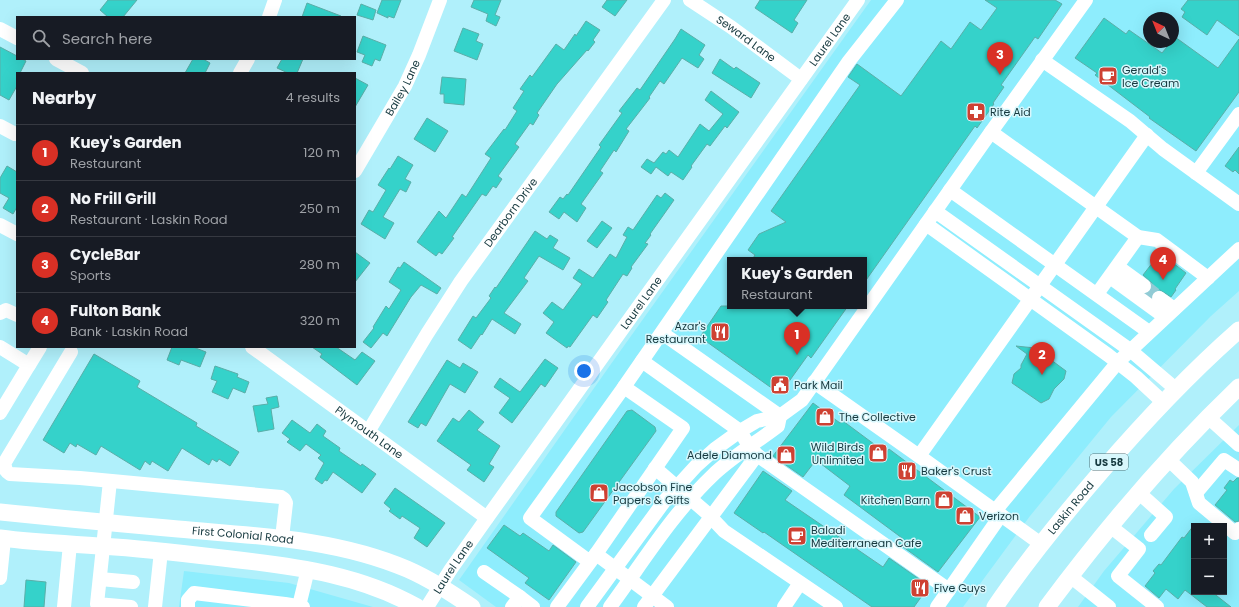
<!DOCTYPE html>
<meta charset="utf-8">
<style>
:root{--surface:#171b24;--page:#242831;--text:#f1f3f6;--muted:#9ea1a6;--line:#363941;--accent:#d93025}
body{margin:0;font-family:Poppins,sans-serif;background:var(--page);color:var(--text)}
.controls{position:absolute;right:12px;bottom:12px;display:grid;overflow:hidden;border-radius:0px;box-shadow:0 4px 16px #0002}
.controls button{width:36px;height:36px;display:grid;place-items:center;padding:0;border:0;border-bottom:1px solid var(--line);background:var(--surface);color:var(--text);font:20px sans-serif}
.compass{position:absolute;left:1143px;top:12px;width:36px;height:36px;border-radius:50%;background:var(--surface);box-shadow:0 4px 16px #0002;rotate:317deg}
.you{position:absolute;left:584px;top:371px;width:14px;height:14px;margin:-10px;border:3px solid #fff;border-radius:50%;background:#1a73e8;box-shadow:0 0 0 6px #1a73e833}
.badge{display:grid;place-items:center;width:26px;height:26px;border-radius:50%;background:var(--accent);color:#fff;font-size:13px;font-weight:700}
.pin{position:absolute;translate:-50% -33px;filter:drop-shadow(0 1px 2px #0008)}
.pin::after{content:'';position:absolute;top:21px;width:14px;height:12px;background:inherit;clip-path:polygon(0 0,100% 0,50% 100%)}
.popup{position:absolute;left:727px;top:257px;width:140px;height:52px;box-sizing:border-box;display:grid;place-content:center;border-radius:0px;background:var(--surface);filter:drop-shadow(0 1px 3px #0005);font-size:13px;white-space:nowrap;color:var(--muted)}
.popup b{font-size:15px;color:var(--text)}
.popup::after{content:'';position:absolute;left:50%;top:100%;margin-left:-8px;border:8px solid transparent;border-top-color:var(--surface)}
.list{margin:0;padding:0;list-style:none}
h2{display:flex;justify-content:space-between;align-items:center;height:52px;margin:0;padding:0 16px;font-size:17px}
h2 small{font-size:13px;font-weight:400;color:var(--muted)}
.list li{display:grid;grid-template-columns:26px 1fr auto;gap:12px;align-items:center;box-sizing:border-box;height:56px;padding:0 16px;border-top:1px solid var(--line)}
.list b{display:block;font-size:15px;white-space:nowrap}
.list p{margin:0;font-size:13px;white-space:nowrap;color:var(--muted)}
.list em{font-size:13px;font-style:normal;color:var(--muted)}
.icon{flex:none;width:22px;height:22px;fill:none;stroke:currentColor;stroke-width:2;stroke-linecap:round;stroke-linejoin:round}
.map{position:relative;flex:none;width:1239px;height:607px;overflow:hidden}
.search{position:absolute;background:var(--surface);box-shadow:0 4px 16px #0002;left:16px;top:16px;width:340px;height:44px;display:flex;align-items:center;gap:10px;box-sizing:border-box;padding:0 14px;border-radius:0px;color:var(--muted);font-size:15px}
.panel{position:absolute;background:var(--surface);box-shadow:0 4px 16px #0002;left:16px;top:72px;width:340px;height:276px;border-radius:0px}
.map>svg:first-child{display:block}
.built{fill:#8eedfd;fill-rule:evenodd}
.building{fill:#35d2ca;stroke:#5aaea8}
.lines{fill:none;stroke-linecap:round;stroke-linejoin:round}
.minor-tunnel{stroke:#91cbd5;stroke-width:14;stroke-dasharray:14 7;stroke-linecap:butt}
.minor{stroke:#fff;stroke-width:14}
.major{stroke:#fff;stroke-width:17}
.labels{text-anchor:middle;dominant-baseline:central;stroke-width:3;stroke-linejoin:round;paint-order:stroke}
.shield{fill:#d8f7fc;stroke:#507278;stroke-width:1}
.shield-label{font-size:10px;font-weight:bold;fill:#16393f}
.street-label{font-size:11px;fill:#16393f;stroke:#d8f7fc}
.poi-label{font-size:11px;fill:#16393f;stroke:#d8f7fc;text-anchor:start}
</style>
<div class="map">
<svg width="1239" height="607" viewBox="0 0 1239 607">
<rect width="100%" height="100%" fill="#b0f0fb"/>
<path class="built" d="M871 0H1239V291L1211 316 1111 417 1030 516 963 607H496L459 580 611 364ZM1149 18H1173V42H1149ZM730 260H864V306H730Z
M1239 425V607H1078L1104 571 1174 489ZM1194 526H1224V592H1194Z
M184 571 289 583 373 607H179Z"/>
<path class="building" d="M108 0H137L123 17H108L100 10Z
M382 0H401L394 18 388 16V18L377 13Z
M474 0H501L495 15 500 17 496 26 486 21 488 14 471 7Z
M607 0H627L615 16 602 7Z
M760 0H807L794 20 798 23 792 33 755 8Z
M985 0H1055L1062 4 1038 39 1035 37 1001 85 1004 87 993 103 994 104 977 128 975 126 864 283V260H752L755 255 748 250 759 234 786 222 771 211 860 85 848 77 857 64 901 96 941 41 951 49 970 22 981 30 997 8Z
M1188 0H1239V36L1217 20 1207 35 1182 17 1185 12 1181 9Z
M307 3 341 16V17H302Z
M361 4 376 10 373 20 357 15Z
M1104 18 1126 34 1129 30 1162 53 1171 42H1173L1175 37 1218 68 1239 39V92L1196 151 1149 118 1150 117 1095 75 1097 73 1075 58Z
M586 21 600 30 593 40 595 42 588 51 587 50 557 84 537 113 539 115 533 125 530 123 515 144 519 147 498 176 502 179 496 188 493 186 486 196 482 194 452 237 454 238 442 254 439 252 436 256 417 242 439 211 446 218 462 194 466 197 491 158 485 154 504 129 505 130 517 111 513 108 524 91 520 89 530 75 532 77 556 44 564 50 575 34 576 36Z
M463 28 479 34 476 41 483 44 477 60 454 51Z
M681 29 705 45 699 55 704 59 698 68 682 58 664 84 660 81 649 97 650 98 626 129 629 131 616 152 614 150 600 171 603 173 581 204 586 208 577 222 564 212 559 219 549 212 560 197 563 199 567 194 568 195 601 147 599 145 622 113 619 111 637 88 640 90 675 39Z
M363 36 386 45 380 61 375 59 372 66 362 62 365 55 357 52Z
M0 47 17 56V59H22L26 61 20 73H17V86L9 100 0 95Z
M193 59H203L210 63 205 73H185Z
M282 59H303L297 73H288L277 68Z
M720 59 734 69 736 67 760 83 751 98 712 73Z
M442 77 466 79 464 105 444 103V94H440Z
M355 78 368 85 355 107Z
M711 91 739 112 727 128 725 126 710 146 707 144 691 166 692 167 683 180 671 172 668 176 656 167 651 174 641 167 647 159 654 163 663 152 666 154 669 150 678 157 700 124 709 131 723 114 705 100Z
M427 118 448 131 435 152 414 139Z
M1239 147V174L1235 170 1233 172 1225 166Z
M398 156 413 165 405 179 411 182 406 192 400 189 383 217 394 223 385 239 361 224 369 210 373 212 386 190 378 185 389 168 390 169Z
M7 166 17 172V207L13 214 3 208 9 198 0 193V178Z
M665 193 674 200 650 234 651 235 645 243 648 244 631 267 632 268 627 276 623 274 606 300 608 302 597 318 593 315 570 347 568 346 567 348 546 333 554 322 543 313 552 302 563 310 582 284 573 278 579 269 593 278 610 254 616 258 627 237 623 235 628 227 633 230 657 195 661 198Z
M602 221 612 228 597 248 587 241Z
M535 231 547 239 550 235 558 240 553 248 570 258 563 270 539 256 524 278 528 281 504 313 521 324 515 334 492 319 482 335 481 334 471 349 458 340 473 316 476 318 491 298 489 296 495 287 496 288Z
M355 252 370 263 355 282Z
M1160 253 1186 273 1175 289 1176 290 1171 297 1160 290H1155L1151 296 1147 294 1151 291 1152 283 1143 275Z
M404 262 441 288 437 294 421 285 411 297 387 336 383 333 371 348 363 342 374 328 373 327 386 306 389 309 401 290 389 282 398 267 400 268Z
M721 306H848L811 358 808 355 780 394 700 337Z
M1016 346 1035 348 1066 371 1064 379 1054 389 1049 399 1041 403 1012 383 1014 374 1021 368V365L1027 354Z
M172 347H193L206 352 200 367 181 360 179 365 167 360Z
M312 347H336L355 360 362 352 375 361 357 385 320 357 322 354Z
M94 354 140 381 137 387 197 423 196 426 239 452 230 466 219 459 217 462 212 459 209 465 182 448 168 471 152 461 150 465 145 461 140 470 101 446 96 455 77 444 76 447 70 443 64 453 43 440Z
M545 359 558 368 545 387 541 384 512 423 499 413 510 398 494 387 500 378 520 392Z
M447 360 460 368 463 363 478 372 465 393 450 384 426 426 421 423 418 428 408 422Z
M215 366 238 374 237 377 249 382 245 393 233 388 228 399 212 392 217 381 211 379Z
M277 396 279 407 271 409 274 429 258 432 253 406 268 404 266 398Z
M813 403 840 423 843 421 886 453 889 449 980 517 938 572 899 544 902 538 844 495 850 486 816 460 803 477 773 456Z
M469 410 484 422 477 430 500 446 489 464 494 467 484 482 467 470 471 465 437 441 453 418 459 422Z
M632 410 655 427 656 431 583 532 579 533 556 516V512L627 411Z
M292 420 310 433 317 424 326 431 323 436 340 448 339 451 361 466 362 464 376 474 362 493 333 472 327 481 325 480 322 484 315 479 324 463 318 458 321 455 306 444 300 451 287 442 290 439 282 433Z
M763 471 792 491 785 500 883 567 889 558 929 586 914 607H872L764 532 763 533 734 513Z
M1237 478H1239V521L1235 522 1215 505 1227 490 1224 488 1230 480 1233 482Z
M395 488 445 523 427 547 414 538 420 528 402 516 400 519 389 511 391 509 384 503Z
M504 525 520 536 523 533 549 551 553 545 576 562 549 600 525 583 529 578 487 548Z
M1194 525V592H1212L1231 607H1207L1185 590 1178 599 1166 589 1159 598 1145 586 1155 573 1153 571 1159 564 1161 565 1182 537 1184 538Z
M26 580 46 582 44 607H24Z"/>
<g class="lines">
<path class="minor-tunnel" d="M1144 286 1159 298"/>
<g class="minor">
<path id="s1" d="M690 0 731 27 801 79"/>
<path d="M269 17 275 0"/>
<path d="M0 29 17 38"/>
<path d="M56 59 82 73"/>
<path d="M1042 60 1130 121 1163 149 1239 204"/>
<path d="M240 73 248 59"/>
<path d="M0 126 15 134"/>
<path d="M991 132 1138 237 1157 240 1208 278"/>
<path id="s2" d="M355 171 405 86 419 55 440 0"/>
<path d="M1196 173 1239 114"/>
<path d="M950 190 1149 332"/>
<path d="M935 211 1130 350 1177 390"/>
<path d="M926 224 1108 355 1136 377 1164 403"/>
<path d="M0 225 17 234"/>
<path d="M1118 267 1144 286"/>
<path d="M1110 277 1165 317"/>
<path d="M1097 294 1138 237"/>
<path d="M1159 298 1174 309"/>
<path d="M0 313 6 310 17 315"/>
<path d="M662 333 780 416"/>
<path d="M0 347 29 365 0 413"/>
<path id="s3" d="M252 347 487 518"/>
<path d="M71 352 5 462C4 467 5 471 10 474L80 478 281 497 284 499 286 503 282 538"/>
<path d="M642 361 740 431 749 446 757 455 949 590"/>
<path d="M29 365 40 347"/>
<path d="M814 382 919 456 1041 544"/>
<path d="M624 387 849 61 897 0"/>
<path d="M1208 417 1239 445"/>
<path id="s4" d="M368 432 427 334 461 281 664 0"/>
<path d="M919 456 1147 135"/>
<path d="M1168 459 1192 482 1199 503 1235 533 1239 529"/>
<path d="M655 468 707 513 724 531 836 607"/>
<path d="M110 481 97 604 131 607"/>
<path d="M1138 492 1166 517 1151 535"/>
<path d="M1196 493 1224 460 1239 470"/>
<path d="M995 511 1118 362 1239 249"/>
<path d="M1110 526 1139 549 1118 576 1157 607"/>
<path d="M596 554 667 607"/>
<path d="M484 572 520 597"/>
<path d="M1070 576 1109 607"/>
<path d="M0 578 4 539"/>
<path d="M100 579 133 582"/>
<path d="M299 606 308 569"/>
<path d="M64 607 70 544"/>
<path d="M155 607 161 551"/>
<path d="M188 607V600L194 593 285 604 303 607"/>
<path id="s5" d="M427 607 451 569 487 518 858 0"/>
<path d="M512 607 520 597 533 607"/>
<path d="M557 607 596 554 683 428 624 387 530 518 590 562"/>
<path d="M587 607 666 499 696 466 715 449 740 431 757 421 780 416 802 400 991 132 1086 0"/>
<path d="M610 607C643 562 672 514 713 475 733 456 756 443 778 426L780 416"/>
<path d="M644 607 757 455"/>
<path d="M784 607 800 583"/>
<path d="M937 607 1001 515"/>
</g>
<g class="major">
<path id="s6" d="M0 512C59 518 119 524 178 529 255 536 334 538 407 569 430 579 451 593 472 607"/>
<path d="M0 538C38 543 77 544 115 547 157 550 198 555 239 560 301 567 362 576 417 607"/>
<path id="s7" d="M995 607C1027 560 1063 516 1100 473 1143 423 1189 374 1239 330"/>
<path d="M1047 607C1105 529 1168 455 1239 387"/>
</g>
</g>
<defs>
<g id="cafe-square" transform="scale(1)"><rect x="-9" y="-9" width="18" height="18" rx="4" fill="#ce4132" stroke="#d8f7fc"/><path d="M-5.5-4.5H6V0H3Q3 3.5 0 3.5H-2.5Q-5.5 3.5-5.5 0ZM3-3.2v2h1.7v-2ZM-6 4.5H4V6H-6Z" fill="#fff"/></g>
<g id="pharmacy-square" transform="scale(1)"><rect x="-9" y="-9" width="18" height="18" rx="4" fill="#ce4132" stroke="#d8f7fc"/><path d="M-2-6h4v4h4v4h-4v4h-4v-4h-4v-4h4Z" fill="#fff"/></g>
<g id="restaurant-square" transform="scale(1)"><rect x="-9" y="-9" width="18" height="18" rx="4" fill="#ce4132" stroke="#d8f7fc"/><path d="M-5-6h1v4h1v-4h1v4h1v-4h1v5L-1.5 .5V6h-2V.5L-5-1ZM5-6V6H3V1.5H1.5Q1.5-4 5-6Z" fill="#fff"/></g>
<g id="civic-square" transform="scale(1)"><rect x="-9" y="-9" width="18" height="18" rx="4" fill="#ce4132" stroke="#d8f7fc"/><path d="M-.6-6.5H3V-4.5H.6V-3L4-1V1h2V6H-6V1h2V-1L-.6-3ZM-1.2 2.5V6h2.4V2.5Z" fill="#fff"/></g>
<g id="shop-square" transform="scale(1)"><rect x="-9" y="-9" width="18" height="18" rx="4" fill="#ce4132" stroke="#d8f7fc"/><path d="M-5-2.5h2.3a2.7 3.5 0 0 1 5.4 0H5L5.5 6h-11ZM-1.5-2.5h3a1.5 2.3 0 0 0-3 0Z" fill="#fff"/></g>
</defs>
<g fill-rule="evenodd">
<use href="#cafe-square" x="1108" y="76"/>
<use href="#pharmacy-square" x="976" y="112"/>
<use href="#restaurant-square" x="720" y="332"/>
<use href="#civic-square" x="780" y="385"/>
<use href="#shop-square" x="825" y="417"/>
<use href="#shop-square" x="878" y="453"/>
<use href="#shop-square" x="786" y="455"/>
<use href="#restaurant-square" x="907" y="471"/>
<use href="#shop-square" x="599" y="493"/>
<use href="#shop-square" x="944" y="500"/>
<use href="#shop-square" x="965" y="516"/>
<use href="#cafe-square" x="797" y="536"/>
<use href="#restaurant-square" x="920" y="588"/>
</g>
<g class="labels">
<rect class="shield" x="1090" y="454" width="38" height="16" rx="3"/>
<g class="shield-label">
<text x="1109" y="462">US 58</text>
</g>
<g class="street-label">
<text stroke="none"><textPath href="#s1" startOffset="68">Seward Lane</textPath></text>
<text stroke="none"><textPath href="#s5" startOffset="696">Laurel Lane</textPath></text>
<text stroke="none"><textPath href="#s2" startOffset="96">Bailey Lane</textPath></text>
<text stroke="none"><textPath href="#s4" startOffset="262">Dearborn Drive</textPath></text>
<text stroke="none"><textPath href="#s5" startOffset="372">Laurel Lane</textPath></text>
<text stroke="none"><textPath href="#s3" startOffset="145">Plymouth Lane</textPath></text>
<text stroke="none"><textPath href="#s7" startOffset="125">Laskin Road</textPath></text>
<text stroke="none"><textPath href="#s6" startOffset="244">First Colonial Road</textPath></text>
<text stroke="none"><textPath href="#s5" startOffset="48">Laurel Lane</textPath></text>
</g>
<g class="poi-label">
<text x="1122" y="70">Gerald's<tspan x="1122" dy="13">Ice Cream</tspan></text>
<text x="990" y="112">Rite Aid</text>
<text x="706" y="326" text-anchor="end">Azar's<tspan x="706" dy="13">Restaurant</tspan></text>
<text x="794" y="385">Park Mail</text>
<text x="839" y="417">The Collective</text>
<text x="864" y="447" text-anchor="end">Wild Birds<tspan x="864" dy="13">Unlimited</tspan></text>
<text x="772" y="455" text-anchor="end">Adele Diamond</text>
<text x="921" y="471">Baker's Crust</text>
<text x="613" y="487">Jacobson Fine<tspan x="613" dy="13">Papers &amp; Gifts</tspan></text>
<text x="930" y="500" text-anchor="end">Kitchen Barn</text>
<text x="979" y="516">Verizon</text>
<text x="811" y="530">Baladi<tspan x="811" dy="13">Mediterranean Cafe</tspan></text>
<text x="934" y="588">Five Guys</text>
</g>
</g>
</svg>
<div class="controls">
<button>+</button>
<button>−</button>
</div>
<svg class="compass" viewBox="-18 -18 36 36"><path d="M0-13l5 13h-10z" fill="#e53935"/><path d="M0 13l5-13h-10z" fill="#9ea1a6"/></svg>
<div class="you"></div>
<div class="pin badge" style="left:797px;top:355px">1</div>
<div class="popup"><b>Kuey's Garden</b>Restaurant</div>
<div class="pin badge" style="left:1042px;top:375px">2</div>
<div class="pin badge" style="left:1000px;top:75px">3</div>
<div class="pin badge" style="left:1163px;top:280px">4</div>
<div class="search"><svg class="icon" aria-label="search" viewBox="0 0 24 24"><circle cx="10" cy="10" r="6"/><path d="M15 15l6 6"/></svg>Search here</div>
<section class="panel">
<h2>Nearby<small>4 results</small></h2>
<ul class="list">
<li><span class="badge">1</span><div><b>Kuey's Garden</b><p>Restaurant</p></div><em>120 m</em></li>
<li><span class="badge">2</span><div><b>No Frill Grill</b><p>Restaurant · Laskin Road</p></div><em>250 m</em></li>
<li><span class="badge">3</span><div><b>CycleBar</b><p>Sports</p></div><em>280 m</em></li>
<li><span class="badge">4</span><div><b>Fulton Bank</b><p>Bank · Laskin Road</p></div><em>320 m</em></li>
</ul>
</section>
</div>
